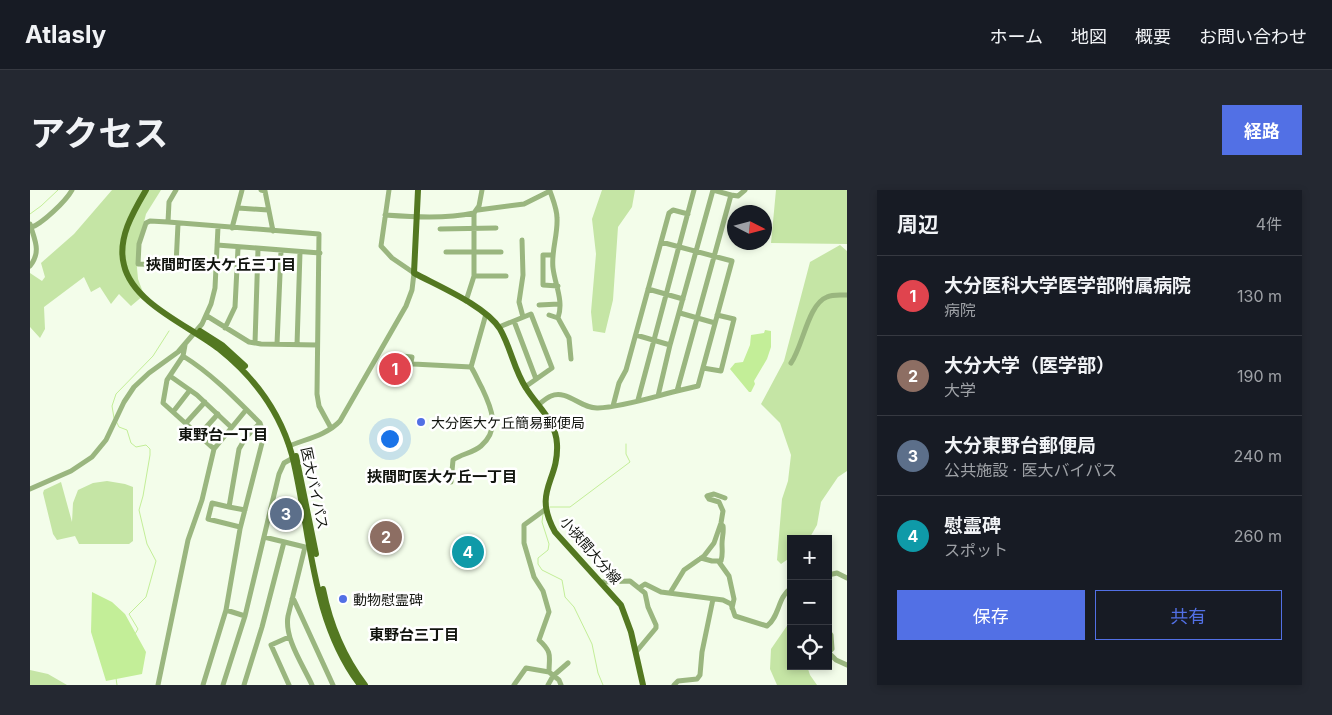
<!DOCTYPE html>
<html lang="ja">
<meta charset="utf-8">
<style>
:root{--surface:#171b24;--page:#242831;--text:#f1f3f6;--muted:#9ea1a6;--line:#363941;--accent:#5270e5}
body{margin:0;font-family:Inter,"Noto Sans JP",sans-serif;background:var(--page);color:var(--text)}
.controls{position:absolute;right:15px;bottom:15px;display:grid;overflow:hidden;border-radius:0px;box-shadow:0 2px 8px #0003}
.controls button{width:45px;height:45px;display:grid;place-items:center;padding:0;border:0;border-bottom:1px solid var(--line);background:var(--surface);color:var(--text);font:25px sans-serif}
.compass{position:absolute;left:697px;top:15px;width:45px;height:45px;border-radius:50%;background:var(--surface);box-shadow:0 2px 8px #0003;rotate:96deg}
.you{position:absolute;left:359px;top:248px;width:18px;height:18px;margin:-12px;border:4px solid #fff;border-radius:50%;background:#1a73e8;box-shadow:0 0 0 8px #1a73e833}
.badge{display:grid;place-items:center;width:32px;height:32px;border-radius:50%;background:var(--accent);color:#fff;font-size:16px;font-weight:700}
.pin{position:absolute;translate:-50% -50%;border:2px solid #fff;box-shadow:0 1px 5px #0006}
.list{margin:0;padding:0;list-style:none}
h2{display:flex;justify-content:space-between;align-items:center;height:65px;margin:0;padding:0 20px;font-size:21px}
h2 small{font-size:16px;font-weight:400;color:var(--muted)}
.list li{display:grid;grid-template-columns:32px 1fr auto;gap:15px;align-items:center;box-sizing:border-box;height:80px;padding:0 20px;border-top:1px solid var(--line)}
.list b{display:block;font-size:19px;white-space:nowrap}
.list p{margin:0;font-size:16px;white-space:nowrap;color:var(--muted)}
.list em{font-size:16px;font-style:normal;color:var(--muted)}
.actions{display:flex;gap:10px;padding:15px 20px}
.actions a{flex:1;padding:11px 0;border:1px solid var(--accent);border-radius:0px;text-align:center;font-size:18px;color:var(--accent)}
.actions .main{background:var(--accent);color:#fff}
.icon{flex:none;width:28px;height:28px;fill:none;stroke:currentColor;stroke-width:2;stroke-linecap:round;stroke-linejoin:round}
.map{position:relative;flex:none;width:817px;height:495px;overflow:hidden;border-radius:0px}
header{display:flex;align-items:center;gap:30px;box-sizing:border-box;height:70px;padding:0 25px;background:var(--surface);border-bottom:1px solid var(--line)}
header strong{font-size:24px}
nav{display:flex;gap:28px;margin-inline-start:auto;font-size:18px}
.intro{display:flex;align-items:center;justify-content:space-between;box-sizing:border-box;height:120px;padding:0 30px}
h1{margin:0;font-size:35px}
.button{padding:12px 22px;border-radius:0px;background:var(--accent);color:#fff;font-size:18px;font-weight:700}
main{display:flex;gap:30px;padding:0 30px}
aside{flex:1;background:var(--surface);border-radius:0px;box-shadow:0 2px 8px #0003}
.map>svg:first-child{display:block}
.green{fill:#c5e5a5}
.water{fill:#c3ee98}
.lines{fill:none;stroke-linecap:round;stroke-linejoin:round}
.stream{stroke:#c3ee98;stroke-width:1}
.minor{stroke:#9ab67f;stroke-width:5}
.major{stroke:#537821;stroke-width:6}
.poi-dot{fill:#5270e5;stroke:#fff;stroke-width:2}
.labels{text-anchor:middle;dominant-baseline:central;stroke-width:5;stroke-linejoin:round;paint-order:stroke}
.poi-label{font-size:14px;fill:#11140e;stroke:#fff;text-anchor:start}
.street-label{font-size:14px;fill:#11140e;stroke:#fff}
.neighbourhood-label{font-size:15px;font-weight:bold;fill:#11140e;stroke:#fff}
</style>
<header>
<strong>Atlasly</strong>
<nav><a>ホーム</a><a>地図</a><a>概要</a><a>お問い合わせ</a></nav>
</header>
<div class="intro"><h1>アクセス</h1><a class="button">経路</a></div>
<main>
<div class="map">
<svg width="817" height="495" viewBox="0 0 817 495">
<rect width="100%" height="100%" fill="#f3fdea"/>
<path class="green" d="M82 0H131L116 24 111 44 107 78 108 89 114 105 101 116 89 104 81 114 70 97 61 102 54 87 14 117 15 139 10 148 0 137V83L12 91 15 87 11 73 44 44Z
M572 0H605L602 17 588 37 583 110 575 143 563 141 561 122 566 64 562 29Z
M746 0H817V54L741 53Z
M810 55 817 61V281L808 287 791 312 787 335 779 349H761V367L751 374 747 370 752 309 758 291 761 265 750 233 731 214 754 171 780 72Z
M77 291 95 294 103 297V351L99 354H49L45 346 27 350 23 344 13 303 14 300 31 292 42 332 43 313 48 300 63 293Z
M761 430V476H777L780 485 787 495H747L740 479 741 459Z
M0 480 18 484 37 495H0Z"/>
<path class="water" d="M735 140 741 141V157L737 169 724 191 725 194 721 202H719L700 179 705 173 713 172 720 155 721 145 734 143Z
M62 402 82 412 95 424 116 462 112 484 76 491 61 442Z"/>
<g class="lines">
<path class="stream" d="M0 24 11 16 28 0
M84 228 82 216 86 204 123 166 139 141
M86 231 89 237 97 240 101 253 106 257 116 255 120 259V265L113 306 109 320 117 354 126 371 116 407 99 424 108 439 105 444
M520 317H540L600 272 596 264V254
M513 324 512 332 519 354 518 360 508 368V374L512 380 532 390 535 407 544 417 562 454 568 483 573 495
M86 488 87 495"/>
<path class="minor" d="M231 0 235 1 243 41
M701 5 708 6 715 0
M208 18 238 20
M448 20 494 14 520 1C523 10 527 19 527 28 528 45 521 61 523 78 525 95 534 111 528 128L539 148 541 169
M355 25C384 27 415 29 444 23L449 16 452 0
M138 32 139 12 146 0
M0 34C4 49 12 61 0 76
M0 38C12 34 36 11 42 0
M202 38 212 0
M410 39 466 38
M492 50 493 85 489 112 493 127
M631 52 702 71 668 196 647 201
M187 55 290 63
M416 62H471
M523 65H513V95L528 96
M146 75 148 34
M186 77 108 74 109 54 116 33 120 31 138 32 289 44 287 204 289 216 301 238
M444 86H476
M618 99 653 109
M436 111 444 86V23
M509 115 529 114
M650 123 685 133
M519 125 528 128
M177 126 219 152 231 154 287 155
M484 131 506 189
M469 137 501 124 522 178 495 197
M195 138 205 117 208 58
M606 145 640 155
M225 153 228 59
M247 154 251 61
M155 155 153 166 137 190 133 213 184 259
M267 155 270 62
M361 165 382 167 381 172 383 174 441 177C445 183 448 191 452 198 461 217 471 239 451 256 443 263 431 264 423 270L421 292
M153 166C182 184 206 209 230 233L233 242V249L210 339 196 420 173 495
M761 173C773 156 778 114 797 107 803 104 810 105 817 105
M441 177 456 124
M673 178 691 181 704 129 687 125
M140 186 167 205 201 237
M628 206 640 155 683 0
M608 210 664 0
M508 215C512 212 516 208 521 206 537 199 551 219 568 218 592 217 623 207 647 201L701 5 683 0
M583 216 589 193 596 180 639 23 643 20 658 24
M143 222 160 200
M156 233 175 212
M169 245 188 224
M259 256C276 249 297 245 310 231L376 116 382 100 384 83 362 68 351 56 359 0
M0 299 41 281 62 267 76 250 94 212 104 197 119 183 148 162 172 134 181 114 185 98 188 37
M199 317 182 313 178 329 210 337
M516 319 494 335V353L504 387 513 401 519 422 509 450C523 463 519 466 519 482L529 490 531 495
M215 320 199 317 209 259 216 247 230 233
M234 347 275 357 258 426C254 448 273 475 282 495
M671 368 682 371H691C693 365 692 360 692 354 692 347 694 342 693 336L691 334
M689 372 699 386 704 409 702 418
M798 385 807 383 817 388
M572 392 600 391 615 403 618 417 626 435V438L606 462
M609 398 615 394 631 402 693 410 701 414 705 426 737 436C750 426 747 408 761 398
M640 403 654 380 674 366 684 353 691 333 693 321 689 312 679 309 677 306 684 304 695 308
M262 409 264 410 303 495
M196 420 215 426
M798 441 801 445 802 459 798 463
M259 447 241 455 259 495
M799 463 806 470 817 475
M128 495 158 350 172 310 184 259 216 220
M193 495 215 426 249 284 254 273 263 268
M214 495 232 437 254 352
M484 495 496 478 519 482
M518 495 523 486 538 473
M644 495 648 491 667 489 670 485 672 462 683 409"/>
<path class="major" d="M116 0C103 22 87 49 94 75 103 114 160 136 189 159 223 186 250 222 262 265 281 341 280 429 330 495
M388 0 384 83C408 96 456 116 470 139 481 158 484 180 496 198 507 216 526 231 527 254 529 292 502 300 525 342L591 415 601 442 613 495
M170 141 192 155 215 176
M266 266 286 364
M293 399C300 434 313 466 335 495"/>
</g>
<g class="poi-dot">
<circle cx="391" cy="232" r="5"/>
<circle cx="313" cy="409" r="5"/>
</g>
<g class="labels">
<g class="poi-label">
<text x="401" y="232">大分医大ケ丘簡易郵便局</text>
<text x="323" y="409">動物慰霊碑</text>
</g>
<g class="street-label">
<text transform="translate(285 298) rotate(78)">医大バイパス</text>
<text transform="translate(561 360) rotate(49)">小挾間大分線</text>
</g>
<g class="neighbourhood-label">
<text x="191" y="74">挾間町医大ケ丘三丁目</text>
<text x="193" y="244">東野台一丁目</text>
<text x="412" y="286">挾間町医大ケ丘一丁目</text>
<text x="384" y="444">東野台三丁目</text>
</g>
</g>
</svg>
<div class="controls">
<button>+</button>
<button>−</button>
<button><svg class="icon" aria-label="locate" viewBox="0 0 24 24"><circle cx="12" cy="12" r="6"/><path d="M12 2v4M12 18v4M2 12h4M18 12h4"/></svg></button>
</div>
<svg class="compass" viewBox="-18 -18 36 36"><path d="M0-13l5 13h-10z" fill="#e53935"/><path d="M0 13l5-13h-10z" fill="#9ea1a6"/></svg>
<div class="you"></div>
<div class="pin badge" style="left:365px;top:179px;background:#e0444e">1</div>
<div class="pin badge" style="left:356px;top:347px;background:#8d6e63">2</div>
<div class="pin badge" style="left:256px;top:324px;background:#5c6f8a">3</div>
<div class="pin badge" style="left:438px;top:362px;background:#0f9aa8">4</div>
</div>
<aside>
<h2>周辺<small>4件</small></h2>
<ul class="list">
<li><span class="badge" style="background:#e0444e">1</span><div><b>大分医科大学医学部附属病院</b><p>病院</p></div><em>130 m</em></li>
<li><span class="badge" style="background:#8d6e63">2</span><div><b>大分大学（医学部）</b><p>大学</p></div><em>190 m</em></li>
<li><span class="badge" style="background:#5c6f8a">3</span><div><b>大分東野台郵便局</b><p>公共施設 · 医大バイパス</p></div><em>240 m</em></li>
<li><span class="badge" style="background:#0f9aa8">4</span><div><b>慰霊碑</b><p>スポット</p></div><em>260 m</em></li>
</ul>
<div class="actions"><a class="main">保存</a><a>共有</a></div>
</aside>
</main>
